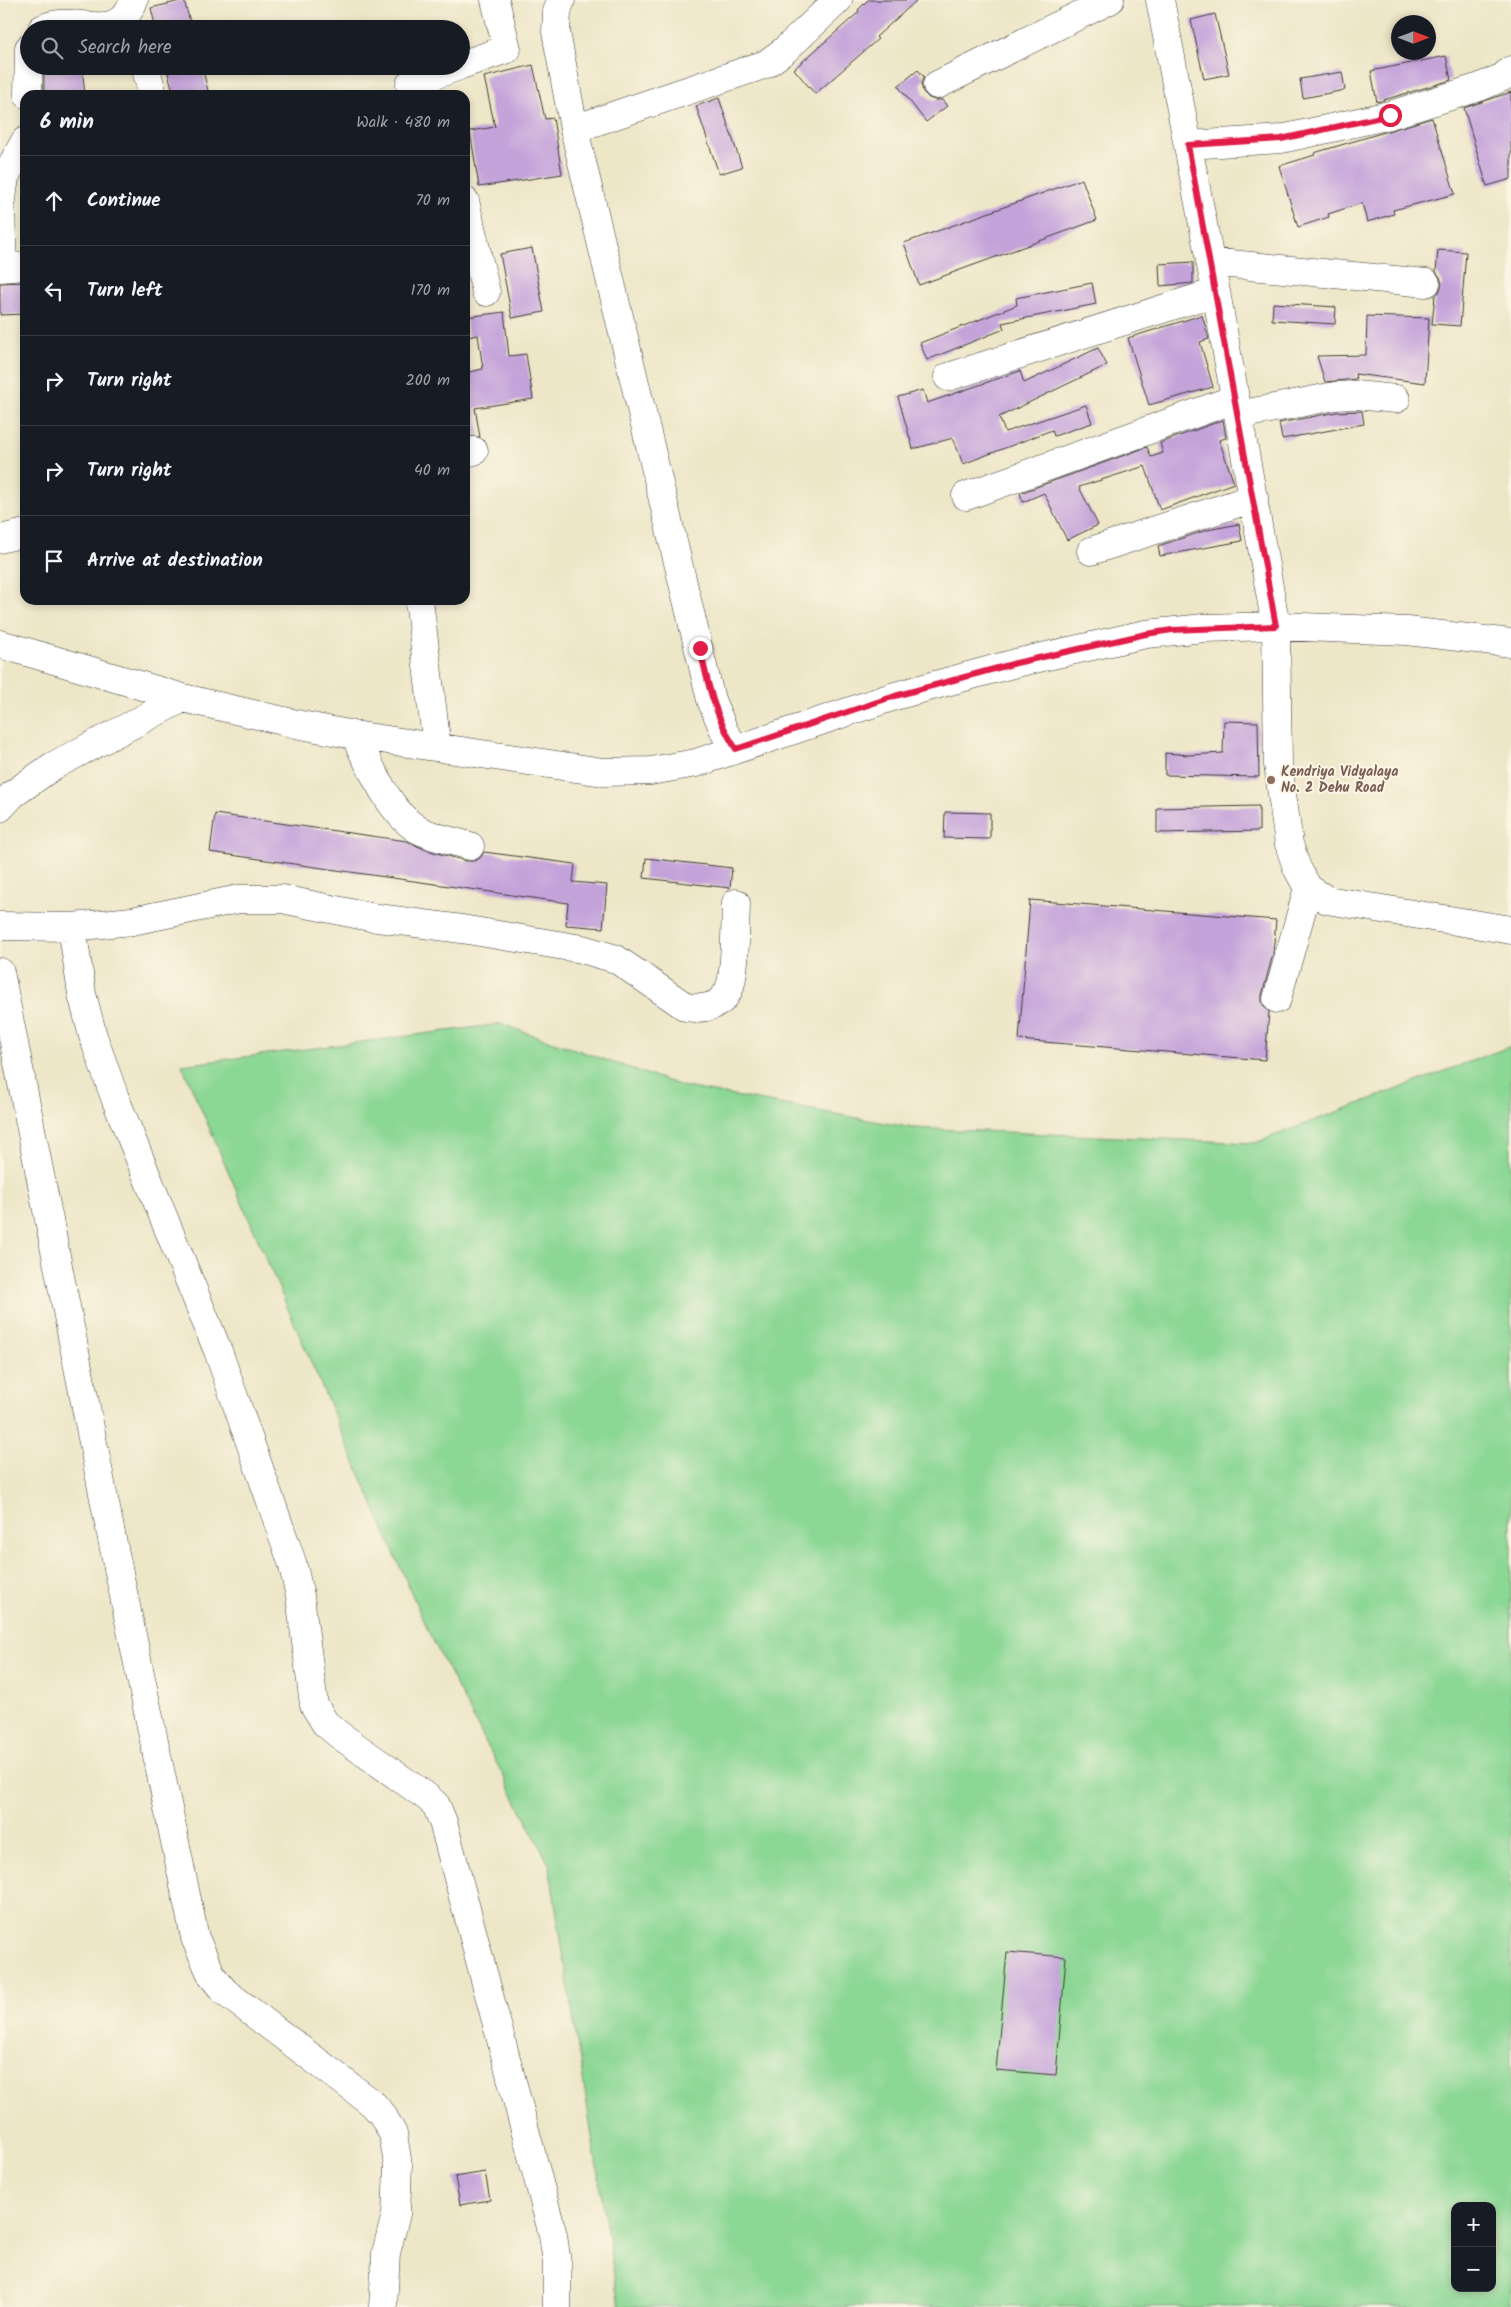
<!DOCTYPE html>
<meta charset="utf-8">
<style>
:root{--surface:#171b24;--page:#20242c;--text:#f1f3f6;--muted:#9ea1a6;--line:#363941}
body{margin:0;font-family:Kalam,sans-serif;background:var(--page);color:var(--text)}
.controls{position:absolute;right:15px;bottom:15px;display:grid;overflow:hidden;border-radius:10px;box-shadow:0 2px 8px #0003}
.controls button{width:45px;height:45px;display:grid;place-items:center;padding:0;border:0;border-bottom:1px solid var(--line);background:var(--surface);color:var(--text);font:25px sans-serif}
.compass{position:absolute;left:1391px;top:15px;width:45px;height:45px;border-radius:50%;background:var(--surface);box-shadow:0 2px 8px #0003;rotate:90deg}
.stop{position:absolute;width:15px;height:15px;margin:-11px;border:4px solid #e11d48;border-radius:50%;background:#fff}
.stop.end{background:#e11d48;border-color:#fff;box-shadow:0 1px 5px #0008}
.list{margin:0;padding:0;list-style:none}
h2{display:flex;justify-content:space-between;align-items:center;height:65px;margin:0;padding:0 20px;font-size:21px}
h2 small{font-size:16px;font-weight:400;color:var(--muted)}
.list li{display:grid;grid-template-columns:32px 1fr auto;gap:15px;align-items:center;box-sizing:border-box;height:90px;padding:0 20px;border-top:1px solid var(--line)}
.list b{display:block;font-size:19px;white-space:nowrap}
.list em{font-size:16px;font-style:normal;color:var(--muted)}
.icon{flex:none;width:28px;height:28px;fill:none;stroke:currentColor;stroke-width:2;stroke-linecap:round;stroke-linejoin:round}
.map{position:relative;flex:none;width:1511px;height:2307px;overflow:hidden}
.search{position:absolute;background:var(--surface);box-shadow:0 2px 8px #0003;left:20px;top:20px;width:450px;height:55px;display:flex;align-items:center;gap:12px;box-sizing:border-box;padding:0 18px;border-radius:28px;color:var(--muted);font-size:19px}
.panel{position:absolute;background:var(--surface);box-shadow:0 2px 8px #0003;left:20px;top:90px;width:450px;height:515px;border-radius:15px}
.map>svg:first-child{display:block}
.green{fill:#8bd794;stroke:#547a58;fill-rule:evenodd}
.building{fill:#c4a3da}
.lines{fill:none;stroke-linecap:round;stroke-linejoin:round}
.minor-casing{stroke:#3b3a36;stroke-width:29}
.minor{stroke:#fff;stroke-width:28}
.route{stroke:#e11d48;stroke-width:6}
.education-dot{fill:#8d6e63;stroke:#fcf5e5;stroke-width:2}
.labels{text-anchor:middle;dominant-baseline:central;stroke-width:4;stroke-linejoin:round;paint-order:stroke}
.education-label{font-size:14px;font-weight:bold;fill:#785e54;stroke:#fcf5e5;text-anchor:start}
</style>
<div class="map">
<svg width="1511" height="2307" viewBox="0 0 1511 2307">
<rect width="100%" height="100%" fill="#fcf5e5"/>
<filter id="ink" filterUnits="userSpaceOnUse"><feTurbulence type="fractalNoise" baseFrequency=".02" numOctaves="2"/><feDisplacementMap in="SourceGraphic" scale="10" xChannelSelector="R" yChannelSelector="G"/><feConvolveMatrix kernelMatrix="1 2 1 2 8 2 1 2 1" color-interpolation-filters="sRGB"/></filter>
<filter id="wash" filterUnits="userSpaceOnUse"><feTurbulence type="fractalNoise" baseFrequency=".0096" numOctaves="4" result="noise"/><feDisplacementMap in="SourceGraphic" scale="20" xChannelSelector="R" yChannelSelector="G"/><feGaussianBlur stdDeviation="1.12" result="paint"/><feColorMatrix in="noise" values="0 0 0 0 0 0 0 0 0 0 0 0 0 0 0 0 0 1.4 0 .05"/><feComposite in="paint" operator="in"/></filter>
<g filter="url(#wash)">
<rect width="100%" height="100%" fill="#ede6c7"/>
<path class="green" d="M501 1024 685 1087 913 1128 1255 1143 1511 1046V2307H619L549 1864 428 1631 182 1065ZM1455 2206H1492V2288H1455Z"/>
<g id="blocks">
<path class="building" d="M184 0 192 29H156L151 8Z
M868 0H917L876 37 878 39 815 94 794 69 859 12 858 10Z
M1215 14 1229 74 1204 79 1191 20Z
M1446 56 1451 80 1377 102 1371 71Z
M533 65 545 119 553 118 562 174 479 187 470 131 495 127 484 77Z
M44 66H82L85 95H44Z
M166 66H202L209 95H174Z
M918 70 924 77 921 84 923 92 929 98 935 100H942L947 106 926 122 898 86Z
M1342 72 1345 90 1303 98 1300 79Z
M1511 92V179L1487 186 1464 108Z
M719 98 742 167 719 174 696 106Z
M1432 118 1455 194 1393 210 1394 214 1367 222 1362 203 1328 214 1329 217 1298 227 1279 166 1315 155 1314 153Z
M1082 179 1097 220 919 285 904 243Z
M532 248 544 312 512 318 500 254Z
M1438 250 1466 252 1460 326 1432 324 1435 296 1439 292 1442 284 1440 277 1436 272Z
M1193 262V283L1160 286 1159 264Z
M25 282V314L0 315V283Z
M1092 283 1096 304 1002 323 1004 329 927 360 920 343 1017 305 1016 298Z
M1273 303 1336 307 1335 324 1272 320Z
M504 312 509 356 526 354 533 399 475 408 480 437H465V373L483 369 478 335 468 337 466 317Z
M1202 315 1209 339 1200 342 1213 387 1149 405 1128 338Z
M1367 316 1429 318 1425 383 1355 374 1356 379 1325 382 1317 356 1366 355Z
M1098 348 1107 365 999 417 1005 432 1086 405 1092 423 1054 436 1052 430 963 464 953 438 913 449 898 397 923 390 927 403 1020 371 1024 383Z
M1362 411 1364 424 1282 439 1279 423 1337 412Z
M1223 420 1226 438 1219 440 1234 483 1160 510 1145 466 1079 487 1098 525 1067 540 1044 493 1023 502 1020 493 1147 447 1151 457 1163 453 1160 443Z
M1239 524 1242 541 1160 556 1158 546 1207 530Z
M1224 721 1258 722 1259 777 1165 775V753L1189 755 1223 753Z
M1259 806V831L1157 833V808Z
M945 812 990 813V839L944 838Z
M215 814 407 841 426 850 466 861H474L480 858 484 852 575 864 573 882 607 885 603 928 566 925 568 903 210 852Z
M646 858 732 868 730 888 644 878Z
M1030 900 1276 920 1273 954 1262 995V1003L1269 1012 1265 1060 1019 1040Z
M1007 1952 1066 1957 1056 2075 996 2070Z
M485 2172 490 2200 460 2205 455 2177Z"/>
</g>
</g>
<g filter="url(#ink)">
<use href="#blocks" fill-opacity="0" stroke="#3b3a36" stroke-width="1"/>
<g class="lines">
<g class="minor-casing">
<path id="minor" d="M561 0 557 12 556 32 574 129 711 700 725 733 736 749
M1160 0 1216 292 1276 626 1278 765 1289 844 1297 868 1308 888 1327 900 1511 930
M42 29C75 11 116 49 134 0
M461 65 507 49 495 0
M145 66 153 95
M937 85 1110 0
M28 95 29 48
M412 95 410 84 459 66
M574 129 766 64 785 50 838 0
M1189 145 1281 139 1327 129 1390 115 1480 87 1503 77 1511 70
M465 201 486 292
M1210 262 1426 283
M0 268 25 266
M3 268 1 207 5 177 25 141
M948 377 1216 292
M1238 415 1335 396 1356 395 1396 399
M465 453 474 451
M966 496 1235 399
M0 539 25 533
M1091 551 1254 498
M419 600 437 747
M0 644 183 698 301 725 354 735 603 772 651 771 696 763 895 696 1016 663 1146 634 1204 628 1276 626 1407 631 1511 643
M354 735C370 764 389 814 419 830 434 838 454 841 470 846
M0 808 13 794 53 766 183 698
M0 926 72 927 132 921 239 899H282L370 917 462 929 582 949 616 959 686 1007C703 1010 722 1007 729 989 736 974 735 922 736 903
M72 927 82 994 93 1036 115 1098 218 1351 292 1562 300 1596 314 1705 325 1723 338 1734 427 1797 436 1805 443 1822 553 2235 557 2263V2307
M0 972 111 1534 195 1938 212 1976 225 1992 372 2103 382 2114 393 2134 398 2165 396 2214 386 2253 383 2307
M1277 999 1308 888"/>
</g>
<use href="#minor" class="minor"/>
</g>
</g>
<g class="lines" filter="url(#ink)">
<path class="route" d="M700 648C708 685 715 717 736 749L895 696 1016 663 1146 634 1172 630 1276 626 1188 145 1281 139 1390 115"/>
</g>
<circle class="education-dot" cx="1271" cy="780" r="5"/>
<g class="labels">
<g class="education-label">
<text x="1281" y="772">Kendriya Vidyalaya<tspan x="1281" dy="16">No. 2 Dehu Road</tspan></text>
</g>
</g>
</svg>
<div class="controls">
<button>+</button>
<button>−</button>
</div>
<svg class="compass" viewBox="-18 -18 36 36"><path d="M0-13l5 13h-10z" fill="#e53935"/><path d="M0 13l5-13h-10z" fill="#9ea1a6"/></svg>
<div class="stop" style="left:1390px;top:115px"></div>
<div class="stop end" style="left:700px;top:648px"></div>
<div class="search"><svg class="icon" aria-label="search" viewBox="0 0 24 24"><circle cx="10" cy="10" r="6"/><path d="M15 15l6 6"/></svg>Search here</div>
<section class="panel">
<h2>6 min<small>Walk · 480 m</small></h2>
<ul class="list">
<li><svg class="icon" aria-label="ahead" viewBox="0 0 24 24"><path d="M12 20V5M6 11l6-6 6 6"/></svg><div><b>Continue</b></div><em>70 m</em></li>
<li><svg class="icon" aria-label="left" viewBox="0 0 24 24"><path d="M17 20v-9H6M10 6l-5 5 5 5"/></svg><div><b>Turn left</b></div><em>170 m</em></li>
<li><svg class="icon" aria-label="right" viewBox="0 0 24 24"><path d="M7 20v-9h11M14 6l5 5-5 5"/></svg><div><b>Turn right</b></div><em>200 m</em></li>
<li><svg class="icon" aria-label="right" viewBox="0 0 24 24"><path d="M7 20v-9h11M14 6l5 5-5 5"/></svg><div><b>Turn right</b></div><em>40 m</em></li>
<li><svg class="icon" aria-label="arrive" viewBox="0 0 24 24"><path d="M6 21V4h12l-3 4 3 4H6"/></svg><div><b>Arrive at destination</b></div></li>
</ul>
</section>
</div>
